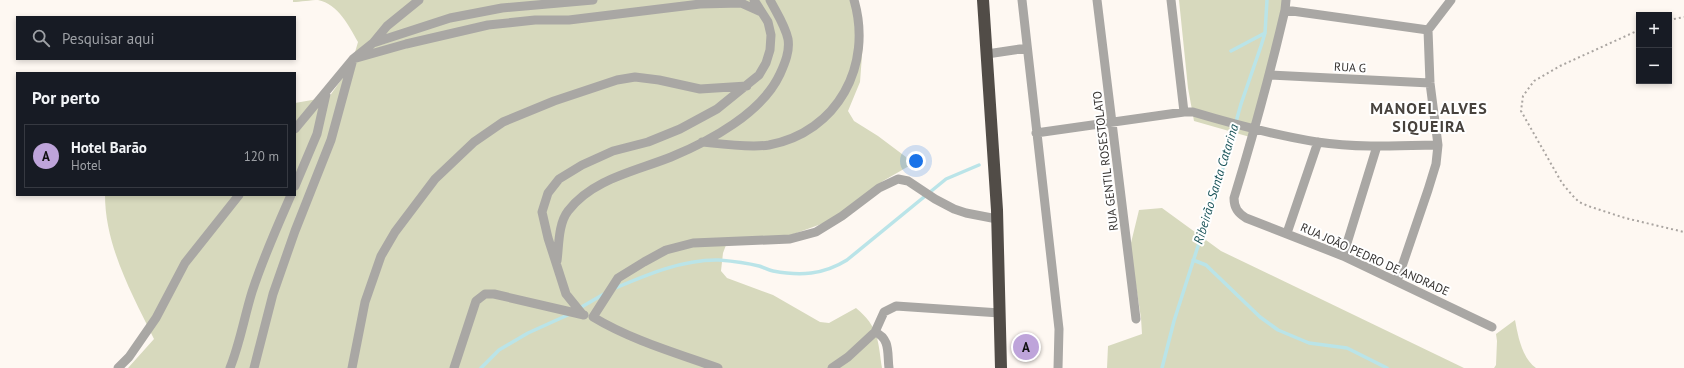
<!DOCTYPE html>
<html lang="pt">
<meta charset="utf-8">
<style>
:root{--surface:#171b24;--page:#242831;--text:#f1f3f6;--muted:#9ea1a6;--line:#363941;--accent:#bea4da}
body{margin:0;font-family:"PT Sans",sans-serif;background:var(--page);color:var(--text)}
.controls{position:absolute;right:12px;top:12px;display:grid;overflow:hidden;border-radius:0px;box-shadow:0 2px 6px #0003}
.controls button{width:36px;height:36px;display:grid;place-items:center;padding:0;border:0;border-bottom:1px solid var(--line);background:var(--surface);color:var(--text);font:20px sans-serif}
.you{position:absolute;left:916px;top:161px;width:14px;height:14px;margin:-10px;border:3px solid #fff;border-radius:50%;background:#1a73e8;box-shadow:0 0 0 6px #1a73e833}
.badge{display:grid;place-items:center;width:26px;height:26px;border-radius:50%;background:var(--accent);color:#111;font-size:13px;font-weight:700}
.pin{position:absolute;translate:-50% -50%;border:2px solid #fff;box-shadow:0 1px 4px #0006}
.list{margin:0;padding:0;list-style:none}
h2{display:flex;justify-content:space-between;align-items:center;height:52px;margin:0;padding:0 16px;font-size:17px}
h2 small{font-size:13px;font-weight:400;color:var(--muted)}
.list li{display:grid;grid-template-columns:26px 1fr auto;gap:12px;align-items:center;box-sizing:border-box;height:64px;margin:0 8px 8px;padding:0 8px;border:1px solid var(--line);border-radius:0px}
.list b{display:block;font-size:15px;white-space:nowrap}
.list p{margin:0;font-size:13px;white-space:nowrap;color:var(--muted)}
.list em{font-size:13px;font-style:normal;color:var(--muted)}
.icon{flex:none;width:22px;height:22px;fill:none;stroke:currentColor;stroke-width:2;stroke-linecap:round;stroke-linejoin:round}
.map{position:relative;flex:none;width:1684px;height:368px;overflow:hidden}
.search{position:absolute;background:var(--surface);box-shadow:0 2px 6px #0003;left:16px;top:16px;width:280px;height:44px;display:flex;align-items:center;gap:10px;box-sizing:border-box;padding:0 14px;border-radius:0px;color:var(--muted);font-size:15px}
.panel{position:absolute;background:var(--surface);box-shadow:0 2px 6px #0003;left:16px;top:72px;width:280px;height:124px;border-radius:0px}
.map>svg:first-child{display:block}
.green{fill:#d7d9bd}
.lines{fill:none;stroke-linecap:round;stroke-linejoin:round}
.stream{stroke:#bae4e8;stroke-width:3.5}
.path{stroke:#aaa5a1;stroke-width:2;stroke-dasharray:2 3;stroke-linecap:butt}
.street{stroke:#a9a7a4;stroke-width:9}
.highway{stroke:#514c47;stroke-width:12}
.labels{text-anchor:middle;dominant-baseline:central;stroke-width:4;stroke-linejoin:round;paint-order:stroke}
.street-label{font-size:12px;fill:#363331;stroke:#fff}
.water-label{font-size:13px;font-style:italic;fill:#1a5459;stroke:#fff}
.district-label{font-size:16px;font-weight:bold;letter-spacing:1px;fill:#47423d;stroke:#fff}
</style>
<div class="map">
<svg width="1684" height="368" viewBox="0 0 1684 368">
<rect width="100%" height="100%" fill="#fef8f2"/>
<path class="green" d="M293 0H855L860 18 863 42 860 82 848 111 854 121 878 136 906 157 909 166 883 181 842 212 824 223 791 235 726 245 723 253 721 271 727 278 773 295 820 322 829 323 856 308C879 327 878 341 882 368H128L154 339C132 294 105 246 105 195H295V103L329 97 351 66 358 42C349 26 338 4 318 0 311 0 300 2 293 2Z
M1179 0H1284L1250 137 1194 121 1188 88Z
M1162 208 1221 251 1464 368H1107L1108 346 1142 334 1141 318 1130 247 1139 210Z
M1515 320C1518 336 1522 358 1536 368H1494L1496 365 1497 341 1496 334Z"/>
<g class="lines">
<path class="stream" d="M1231 51 1265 33
M1193 260 1206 265 1260 317 1278 330 1309 343 1347 348 1387 368
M613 289C646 275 683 259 719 260 731 261 747 263 759 266 763 267 768 270 773 271 800 276 823 275 847 260L946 179 979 165
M578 309 604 294
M481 368 499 350 528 333 570 314
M1162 368 1174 321 1223 168 1241 104 1261 46 1265 33 1267 0"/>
<path class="path" d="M1669 20 1684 17
M1639 30 1560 66 1534 81 1523 96 1521 111 1562 183 1572 195 1579 202 1588 206 1625 218 1684 232"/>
<path class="street" d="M1022 0 1059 329 1058 368
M1097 0 1136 319
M1171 0 1184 112
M1286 0 1285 10C1270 74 1253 136 1234 198 1234 208 1238 213 1246 218L1343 256 1492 327
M1285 10 1428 30
M373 43 387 26 419 0
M987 54 1027 48
M1270 75 1430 83
M295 129 353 59 373 43 450 18 502 8 593 0
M1036 133 1184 112H1193C1233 124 1275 135 1317 142 1356 148 1398 146 1438 145
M702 142C721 144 750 148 769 145 838 132 873 65 854 0
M295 186 317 134 326 94
M1287 233 1318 142
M1343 256 1377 146
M557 261C559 246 558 224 568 211 592 179 636 171 671 157 710 141 762 113 780 74 785 63 790 51 788 39 785 25 776 12 770 0
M1397 281 1428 190 1436 164 1438 145 1430 83 1428 30 1451 0
M583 315 566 294 548 238 542 212 548 193 559 179 582 165 613 151 648 142 680 129 717 109 759 75 766 63 770 50 771 35 768 22 754 0
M875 332 884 312 896 306 1000 313
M118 368 129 357 156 318 185 263 239 195
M230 368C240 343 244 318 252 292 263 258 277 227 291 195
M254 368 273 294 295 231 331 140 353 59 406 44 488 25 535 20H569L700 4 741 3 761 12
M352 368 365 302 381 256 395 232 435 179 474 142 503 122 554 101 617 80 635 77 659 80 700 89 747 86
M454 368 476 301 485 294H494L584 315
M718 368C676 353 631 340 593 317L618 278 644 262 666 250 693 243 790 239 816 232 842 216 879 188 898 179 908 181 935 199 954 209 966 213 997 219
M832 368 848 357 875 332C891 339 887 354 889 368"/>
<path class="highway" d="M983 0 997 210 1001 368"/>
</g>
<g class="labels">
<g class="street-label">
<text transform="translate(1350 67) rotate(3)">RUA G</text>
<text transform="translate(1105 161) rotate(-97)">RUA GENTIL ROSESTOLATO</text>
<text transform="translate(1375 259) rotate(24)">RUA JOÃO PEDRO DE ANDRADE</text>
</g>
<g class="water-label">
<text transform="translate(1216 184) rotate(-73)">Ribeirão Santa Catarina</text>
</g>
<g class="district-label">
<text x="1429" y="108">MANOEL ALVES<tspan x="1429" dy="18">SIQUEIRA</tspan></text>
</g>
</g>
</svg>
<div class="controls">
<button>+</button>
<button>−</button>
</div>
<div class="you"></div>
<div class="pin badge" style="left:1026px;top:347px">A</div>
<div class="search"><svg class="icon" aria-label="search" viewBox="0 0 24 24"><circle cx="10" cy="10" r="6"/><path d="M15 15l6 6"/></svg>Pesquisar aqui</div>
<section class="panel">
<h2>Por perto<small></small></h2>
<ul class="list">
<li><span class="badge">A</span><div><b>Hotel Barão</b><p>Hotel</p></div><em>120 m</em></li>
</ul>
</section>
</div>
